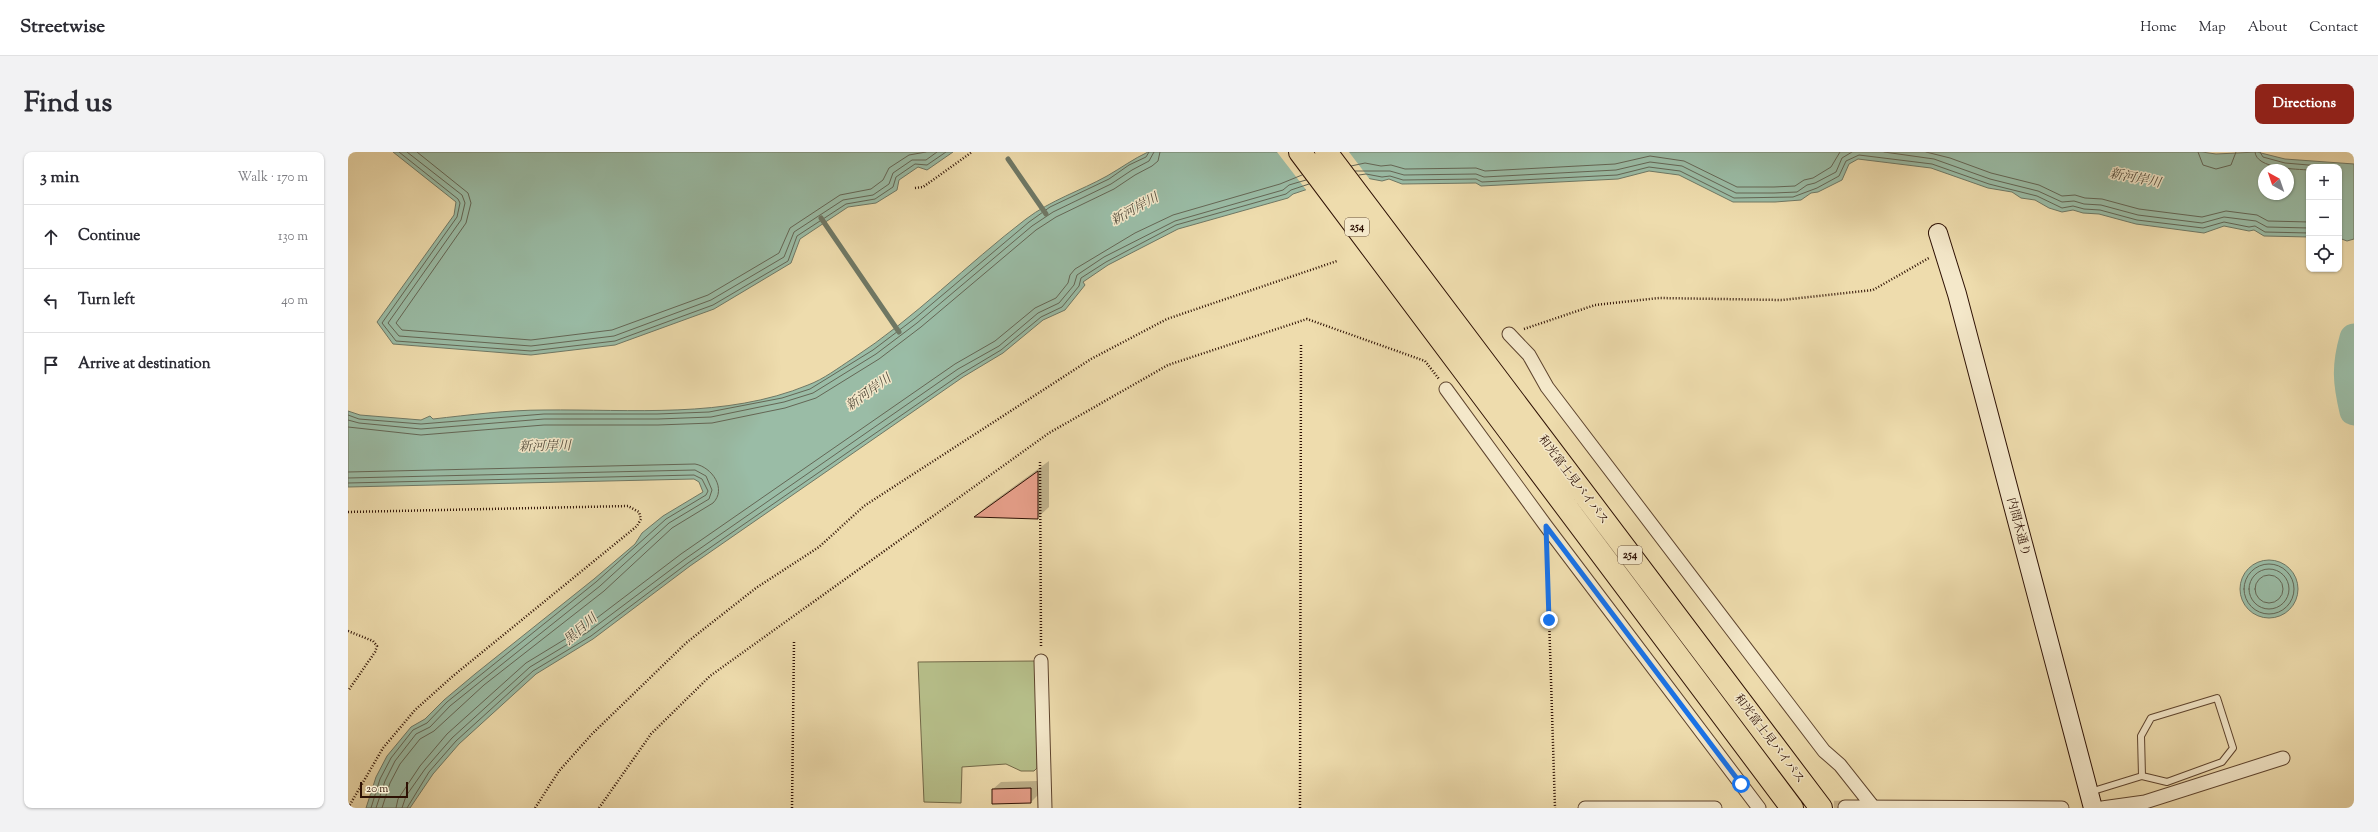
<!DOCTYPE html>
<meta charset="utf-8">
<style>
:root{--surface:#fff;--page:#f2f2f3;--text:#2b2b33;--muted:#7c7c81;--line:#e1e1e2;--accent:#8f2418}
body{margin:0;font-family:"Sorts Mill Goudy","Noto Serif JP",serif;background:var(--page);color:var(--text)}
.controls{position:absolute;right:12px;top:12px;display:grid;overflow:hidden;border-radius:8px;box-shadow:0 1px 3px #0004}
.controls button{width:36px;height:36px;display:grid;place-items:center;padding:0;border:0;border-bottom:1px solid var(--line);background:var(--surface);color:var(--text);font:20px sans-serif}
.compass{position:absolute;left:1910px;top:12px;width:36px;height:36px;border-radius:50%;background:var(--surface);box-shadow:0 1px 3px #0004;rotate:320deg}
.scale{position:absolute;left:12px;bottom:10px;width:48px;box-sizing:border-box;padding-left:4px;border:2px solid #2e1104;border-top:0;font-size:11px;line-height:14px;white-space:nowrap;color:#2e1104;-webkit-text-stroke:3px #f4e8ca;paint-order:stroke}
.stop{position:absolute;width:12px;height:12px;margin:-9px;border:3px solid #1a73e8;border-radius:50%;background:#fff}
.stop.end{background:#1a73e8;border-color:#fff;box-shadow:0 1px 4px #0008}
.list{margin:0;padding:0;list-style:none}
h2{display:flex;justify-content:space-between;align-items:center;height:52px;margin:0;padding:0 16px;font-size:17px}
h2 small{font-size:13px;font-weight:400;color:var(--muted)}
.list li{display:grid;grid-template-columns:26px 1fr auto;gap:12px;align-items:center;box-sizing:border-box;height:64px;padding:0 16px;border-top:1px solid var(--line)}
.list b{display:block;font-size:15px;white-space:nowrap}
.list em{font-size:13px;font-style:normal;color:var(--muted)}
.icon{flex:none;width:22px;height:22px;fill:none;stroke:currentColor;stroke-width:2;stroke-linecap:round;stroke-linejoin:round}
.map{position:relative;flex:none;width:2006px;height:656px;overflow:hidden;border-radius:8px}
header{display:flex;align-items:center;gap:24px;box-sizing:border-box;height:56px;padding:0 20px;background:var(--surface);border-bottom:1px solid var(--line)}
header strong{font-size:19px}
nav{display:flex;gap:22px;margin-inline-start:auto;font-size:14px}
.intro{display:flex;align-items:center;justify-content:space-between;box-sizing:border-box;height:96px;padding:0 24px}
h1{margin:0;font-size:28px}
.button{padding:10px 18px;border-radius:8px;background:var(--accent);color:#fff;font-size:14px;font-weight:700}
main{display:flex;gap:24px;padding:0 24px}
aside{flex:1;background:var(--surface);border-radius:8px;box-shadow:0 1px 3px #0004}
.map>svg:first-child{display:block}
.green{fill:#b7c08b;stroke:#726848}
.water{fill:#9abca6;stroke:#6f7865;fill-rule:evenodd}
.pier{fill:#eedcad}
.shadow{fill:#0003}
.lines{fill:none;stroke-linecap:round;stroke-linejoin:round}
.shore{stroke:#646655;stroke-width:1}
.stream{stroke:#6f7865;stroke-width:5}
.river{stroke:#9abca6;stroke-width:29}
.building{fill:#e8a08b;stroke:#2e1104}
.street-tunnel{stroke:#c8b38b;stroke-width:13;stroke-dasharray:13 6;stroke-linecap:butt}
.lane-casing{stroke:#5e442e;stroke-width:8}
.street-casing{stroke:#5e442e;stroke-width:15}
.secondary-casing{stroke:#2e1104;stroke-width:20}
.highway-casing{stroke:#2e1104;stroke-width:24}
.path{stroke:#2e1104;stroke-width:2.5;stroke-dasharray:1 2;stroke-linecap:butt}
.lane{stroke:#f4e8ca;stroke-width:6}
.street{stroke:#f4e8ca;stroke-width:13}
.secondary{stroke:#f4e8ca;stroke-width:18}
.highway{stroke:#eedcad;stroke-width:22}
.route{stroke:#1a73e8;stroke-width:5}
.labels{text-anchor:middle;dominant-baseline:central;stroke-width:3;stroke-linejoin:round;paint-order:stroke}
.shield{fill:#f4e8ca;stroke:#69523f;stroke-width:1}
.shield-label{font-size:11px;font-weight:bold;fill:#2e1104}
.street-label{font-size:12px;fill:#2e1104;stroke:#f4e8ca}
.water-label{font-size:13px;font-style:italic;fill:#544d3d;stroke:#f4e8ca}
</style>
<header>
<strong>Streetwise</strong>
<nav><a>Home</a><a>Map</a><a>About</a><a>Contact</a></nav>
</header>
<div class="intro"><h1>Find us</h1><a class="button">Directions</a></div>
<main>
<aside>
<h2>3 min<small>Walk · 170 m</small></h2>
<ul class="list">
<li><svg class="icon" aria-label="ahead" viewBox="0 0 24 24"><path d="M12 20V5M6 11l6-6 6 6"/></svg><div><b>Continue</b></div><em>130 m</em></li>
<li><svg class="icon" aria-label="left" viewBox="0 0 24 24"><path d="M17 20v-9H6M10 6l-5 5 5 5"/></svg><div><b>Turn left</b></div><em>40 m</em></li>
<li><svg class="icon" aria-label="arrive" viewBox="0 0 24 24"><path d="M6 21V4h12l-3 4 3 4H6"/></svg><div><b>Arrive at destination</b></div></li>
</ul>
</aside>
<div class="map">
<svg width="2006" height="656" viewBox="0 0 2006 656">
<rect width="100%" height="100%" fill="#eedcad"/>
<filter id="stains"><feTurbulence type="fractalNoise" baseFrequency=".005" numOctaves="4"/><feColorMatrix values="0 0 0 0 .2 0 0 0 0 .09 0 0 0 0 .02 0 0 0 .5 -.17"/></filter>
<radialGradient id="worn" r=".72"><stop offset=".6" stop-color="#630" stop-opacity="0"/><stop offset="1" stop-color="#630" stop-opacity=".3"/></radialGradient>
<path class="green" d="M689 509V616L686 619H673L658 612 614 615 613 651 576 650 570 510Z"/>
<path class="water" d="M45 0H605L579 18 570 15 551 28 549 38 528 51 500 55 452 87 443 111 366 157 267 193 183 203 45 192 29 170 106 63 108 50Z
M800 0H1854L1868 2 1909 0 1937 7 2006 12V87L1999 89 1991 86V15H1961V85L1916 84 1906 78 1901 79 1876 74 1856 81 1788 72 1751 62 1735 61 1725 58 1714 60 1701 56 1687 48 1673 46 1664 40 1640 36 1583 16 1510 7 1501 12 1494 28 1470 40 1463 41 1453 48 1427 50H1385L1331 23 1301 19 1270 27 1133 34 1128 31 1054 32 1041 27 1034 29 1018 26 963 36 945 42 940 46 830 77 760 113 735 130 737 133 717 158 695 168 655 201 615 225 342 414 245 487 188 522 111 592 85 622 62 656H18L28 625 39 604 63 575 77 567 96 548 127 522 246 427 287 392 294 381 315 364 355 340 351 330 346 327 0 335V259L12 263 73 268 82 264 85 267C121 263 159 258 196 258 283 257 378 267 460 233 476 227 490 216 504 207 567 166 619 112 678 67 703 48 732 39 759 24 773 16 785 7 800 0ZM1916 18H1940V42H1916Z
M1892 437a29 29 0 1 1 58 0a29 29 0 1 1-58 0Z"/>
<path class="pier" d="M929 0H1001L1023 29 1018 28 959 39Z"/>
<path class="shadow" d="M701 309V355L689 366 628 364 639 354Z
M690 629V643L683 650 645 637 653 630Z"/>
<g class="lines">
<path class="shore" d="M51 0 110 47 112 51 109 65 34 171 48 189 183 199 267 189 365 153 440 109 449 84 498 52 527 47 545 35 548 25 567 12 579 13 598 0
M59 0 114 43 117 51 113 68 40 171 51 184 183 194 266 184 363 148 436 105 446 80 495 48 525 43 541 32 545 21 564 8H578L589 0
M69 0 120 41 123 51 118 71 48 171 54 178 183 188 264 178 360 143 431 101 442 76 492 43 523 37 535 28 541 16 561 3 578 0
M1536 0 1586 7 1642 27 1690 39 1714 50 1726 49 1736 52 1753 53 1790 63 1854 71 1876 65 1908 69 1919 75 1961 76
M1578 0 1602 6 1643 21 1691 33 1714 44 1727 43 1737 46 1754 47 1791 57 1854 65 1878 59 1909 63 1920 69 1961 70
M1850 0 1855 13 1868 17 1883 13 1888 0
M1907 0C1908 17 1948 17 1961 18
M1912 0 1915 5 1937 11 1984 15
M1003 14 1017 11 1033 14 1043 13 1057 17 1128 16 1137 19 1267 12 1302 4 1336 9 1389 35H1426L1447 34 1456 28 1465 26 1483 15 1492 0
M1007 19H1042L1056 23 1128 22 1136 25 1268 18 1302 10 1334 14 1388 41H1426L1449 40 1459 33 1467 31 1488 20 1494 6 1504 0
M1011 23 1018 22 1034 25 1042 24 1055 28 1128 27 1134 30 1269 23 1301 15 1332 19 1386 46 1445 45 1469 36 1491 24 1498 9 1511 3 1584 12 1641 32 1689 44 1714 56 1725 54 1736 57 1752 58 1789 68 1855 76 1876 70 1901 75 1907 74 1917 80 1961 81
M0 263 11 267 73 272 196 262H309L361 260 434 246 462 237 525 198 566 167 681 70 702 55 761 27 781 13 798 5 801 0
M0 268 11 271 73 277 196 267H310L363 265 436 250 465 241 528 202 569 171 684 74 705 60 763 32 784 18 801 9 806 0
M0 275 73 283 196 273H310L364 271 437 256 468 246 531 207 573 175 688 78 708 65 766 37 787 23 804 14 810 9 812 0
M0 320 347 312C364 315 379 337 365 351L324 376 256 439 136 533 86 579 72 587 52 612 42 631 34 656
M0 326 347 318 358 324 364 338 361 347 321 371 252 434 133 529 102 554 82 575 68 582 47 609 37 629 28 656
M0 331 346 323 354 327 360 339 358 343 318 367 248 430 130 525 99 550 79 571 65 578 43 606 32 627 23 656
M1896 437a25 25 0 1 1 50 0a25 25 0 1 1-50 0Z
M1901 437a20 20 0 1 1 40 0a20 20 0 1 1-40 0Z
M1907 437a14 14 0 1 1 28 0a14 14 0 1 1-28 0Z
M48 656 50 647 72 614 99 582 178 511 237 475 333 402 607 212 647 189 687 156 708 146 720 131 722 123 727 117 787 81 825 63 932 32 954 23
M54 656 58 644 77 617 104 586 182 515 240 480 337 407 610 217 651 194 690 161 711 151 726 133 729 123 756 105 827 69 935 38 941 33 958 28
M59 656 81 620 108 589 185 519 243 484 340 411 613 222 653 198 693 165 714 155 731 134 733 126 758 110 828 73 938 42 943 38 961 32"/>
<path class="stream" d="M660 7 698 62
M473 66 551 180"/>
<path class="river" d="M2006 186C1998 214 1999 230 2006 259"/>
</g>
<path class="building" d="M690 319V367L626 365Z
M683 636V651L644 652V637Z"/>
<g class="lines">
<path class="street-tunnel" d="M1467 656 1497 655"/>
<g class="lane-casing">
<path id="lane" d="M1742 640 1794 624 1793 584 1803 566 1869 546 1885 596 1874 610 1819 630 1794 624"/>
</g>
<g class="street-casing">
<path id="street" d="M1161 182 1181 203 1199 235 1476 599 1492 613 1526 656
M1098 237 1198 374 1411 656
M693 509 697 656
M1497 655 1714 656
M1237 656H1367
M1754 656 1797 650 1935 606"/>
</g>
<g class="secondary-casing">
<path id="secondary" d="M1590 81 1609 142 1745 656"/>
</g>
<g class="highway-casing">
<path id="highway" d="M952 0 1444 656
M978 0 1473 656"/>
</g>
<path class="path" d="M567 36 575 35 624 0
M1176 177 1247 153 1311 146 1434 148 1525 138 1581 106
M692 310 693 496
M0 360 280 354 291 360 293 367 289 374 105 524 67 558 35 596 0 656
M1199 401 1207 656
M0 479 25 489 29 494 27 500 0 539
M187 656 211 619 244 582 338 491 408 436 471 395 516 354 743 207 819 167 989 109
M251 656 303 582 362 524 701 281 820 213 959 167 1077 209 1091 227
M444 656 446 490
M952 656 953 192"/>
<use href="#lane" class="lane"/>
<use href="#street" class="street"/>
<use href="#secondary" class="secondary"/>
<use href="#highway" class="highway"/>
</g>
<g class="lines">
<path class="route" d="M1201 468 1198 374 1393 632"/>
</g>
<g class="labels">
<g class="shield">
<rect x="997" y="66" width="24" height="18" rx="3"/>
<rect x="1270" y="394" width="24" height="18" rx="3"/>
</g>
<g class="shield-label">
<text x="1009" y="75">254</text>
<text x="1282" y="403">254</text>
</g>
<g class="street-label">
<text transform="translate(1225 328) rotate(53)">和光富士見バイパス</text>
<text transform="translate(1670 375) rotate(75)">内間木通り</text>
<text transform="translate(1421 587) rotate(53)">和光富士見バイパス</text>
</g>
<g class="water-label">
<text transform="translate(1787 27) rotate(11)">新河岸川</text>
<text transform="translate(787 58) rotate(-29)">新河岸川</text>
<text transform="translate(521 241) rotate(-36)">新河岸川</text>
<text transform="translate(197 295) rotate(-1)">新河岸川</text>
<text transform="translate(233 478) rotate(-41)">黒目川</text>
</g>
</g>
<rect width="100%" height="100%" filter="url(#stains)"/>
<rect width="100%" height="100%" fill="url(#worn)"/>
</svg>
<div class="controls">
<button>+</button>
<button>−</button>
<button><svg class="icon" aria-label="locate" viewBox="0 0 24 24"><circle cx="12" cy="12" r="6"/><path d="M12 2v4M12 18v4M2 12h4M18 12h4"/></svg></button>
</div>
<svg class="compass" viewBox="-18 -18 36 36"><path d="M0-13l5 13h-10z" fill="#e53935"/><path d="M0 13l5-13h-10z" fill="#7c7c81"/></svg>
<div class="scale">20 m</div>
<div class="stop" style="left:1393px;top:632px"></div>
<div class="stop end" style="left:1201px;top:468px"></div>
</div>
</main>
